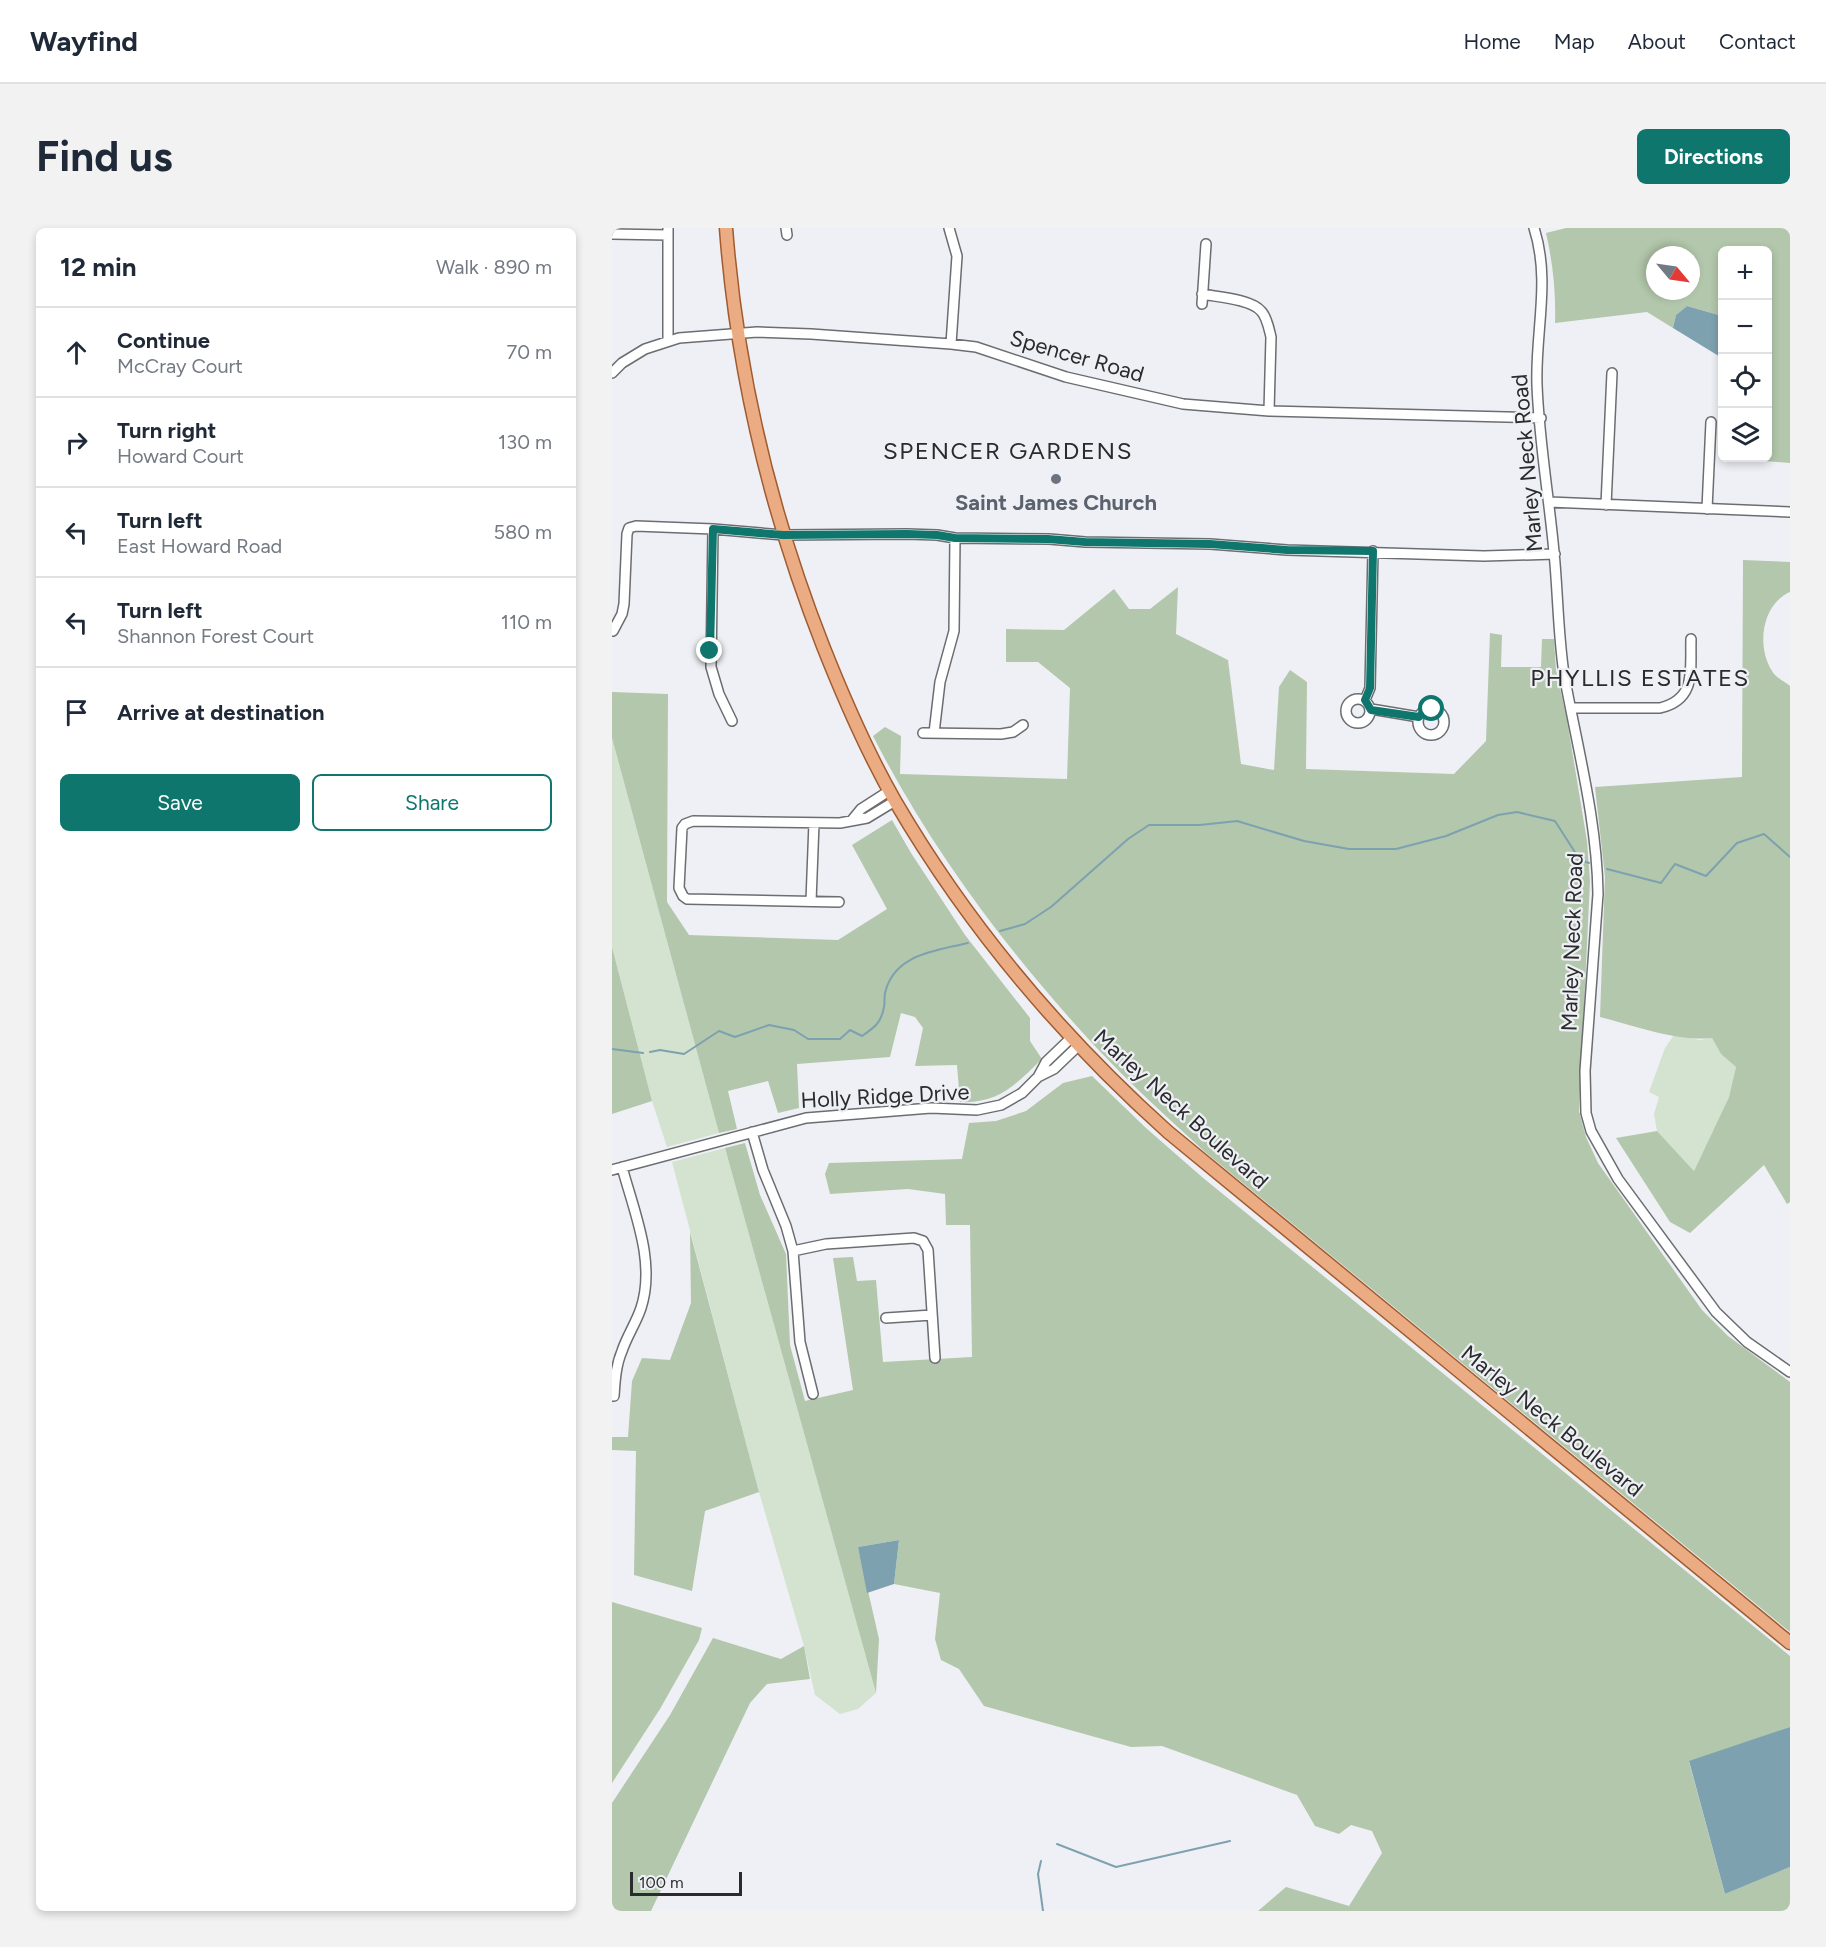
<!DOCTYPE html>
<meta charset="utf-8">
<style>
:root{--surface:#fff;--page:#f2f2f3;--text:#1f2937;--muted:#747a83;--line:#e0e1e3;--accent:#0f766e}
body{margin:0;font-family:Figtree,sans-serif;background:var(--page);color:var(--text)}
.controls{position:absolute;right:18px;top:18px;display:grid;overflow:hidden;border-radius:9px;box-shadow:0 3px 9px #0003}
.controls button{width:54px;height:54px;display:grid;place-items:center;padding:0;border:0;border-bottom:2px solid var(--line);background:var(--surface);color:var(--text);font:30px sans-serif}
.compass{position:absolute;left:1034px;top:18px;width:54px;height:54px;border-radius:50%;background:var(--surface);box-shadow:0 3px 9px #0003;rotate:119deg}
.scale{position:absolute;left:18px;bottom:15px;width:112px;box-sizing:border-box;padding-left:6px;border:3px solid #2a2b2c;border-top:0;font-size:16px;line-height:21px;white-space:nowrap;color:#2a2b2c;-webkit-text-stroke:4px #eff0f5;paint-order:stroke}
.stop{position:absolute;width:18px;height:18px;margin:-14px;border:4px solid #0f766e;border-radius:50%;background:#fff}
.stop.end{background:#0f766e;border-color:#fff;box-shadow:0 2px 6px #0008}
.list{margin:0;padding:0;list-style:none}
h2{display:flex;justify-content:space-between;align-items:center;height:78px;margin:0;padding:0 24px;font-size:26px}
h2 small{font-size:20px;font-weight:400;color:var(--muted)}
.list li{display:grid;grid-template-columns:39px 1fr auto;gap:18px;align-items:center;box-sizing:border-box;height:90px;padding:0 24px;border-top:2px solid var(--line)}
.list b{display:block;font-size:22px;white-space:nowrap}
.list p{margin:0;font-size:20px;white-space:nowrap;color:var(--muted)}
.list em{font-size:20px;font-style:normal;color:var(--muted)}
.actions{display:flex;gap:12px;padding:18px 24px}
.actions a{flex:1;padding:14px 0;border:2px solid var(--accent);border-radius:9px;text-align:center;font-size:21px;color:var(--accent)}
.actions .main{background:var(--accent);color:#fff}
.icon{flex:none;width:33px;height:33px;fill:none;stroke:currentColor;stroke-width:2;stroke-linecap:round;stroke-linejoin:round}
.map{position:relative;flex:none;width:1178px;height:1683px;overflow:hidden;border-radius:9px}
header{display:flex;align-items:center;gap:36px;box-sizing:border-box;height:84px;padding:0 30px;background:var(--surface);border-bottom:2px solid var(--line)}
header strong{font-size:28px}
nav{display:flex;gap:33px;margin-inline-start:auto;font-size:21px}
.intro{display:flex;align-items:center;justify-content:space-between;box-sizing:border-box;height:144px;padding:0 36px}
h1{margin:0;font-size:42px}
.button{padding:15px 27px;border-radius:9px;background:var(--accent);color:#fff;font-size:21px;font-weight:700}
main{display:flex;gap:36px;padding:0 36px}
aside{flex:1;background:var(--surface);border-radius:9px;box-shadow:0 3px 9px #0003}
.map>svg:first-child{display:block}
.green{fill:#d3e3cf}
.forest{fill:#b2c7ab;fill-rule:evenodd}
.water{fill:#7ea1b0}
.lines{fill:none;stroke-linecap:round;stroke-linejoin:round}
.stream{stroke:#7ea1b0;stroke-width:2}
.minor-casing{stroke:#6b6d71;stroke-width:12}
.major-casing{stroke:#a05b2f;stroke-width:15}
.minor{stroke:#fff;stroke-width:9}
.major{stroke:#ecac83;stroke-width:12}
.route{stroke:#0f766e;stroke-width:8}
.worship-dot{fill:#6b7280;stroke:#eff0f5;stroke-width:2}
.labels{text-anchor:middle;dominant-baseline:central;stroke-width:4.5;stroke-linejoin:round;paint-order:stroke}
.street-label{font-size:22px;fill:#2a2b2c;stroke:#eff0f5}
.worship-label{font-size:22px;font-weight:bold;fill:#5b616d;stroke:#eff0f5}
.neighbourhood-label{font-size:24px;letter-spacing:1.5px;fill:#2a2b2c;stroke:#eff0f5}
</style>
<header>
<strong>Wayfind</strong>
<nav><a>Home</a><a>Map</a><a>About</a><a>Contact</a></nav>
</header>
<div class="intro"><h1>Find us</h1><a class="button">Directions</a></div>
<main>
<aside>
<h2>12 min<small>Walk · 890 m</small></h2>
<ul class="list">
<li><svg class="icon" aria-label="ahead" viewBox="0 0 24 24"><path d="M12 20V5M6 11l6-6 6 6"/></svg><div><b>Continue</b><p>McCray Court</p></div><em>70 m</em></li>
<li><svg class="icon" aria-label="right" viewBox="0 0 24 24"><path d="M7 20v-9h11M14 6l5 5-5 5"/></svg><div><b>Turn right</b><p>Howard Court</p></div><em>130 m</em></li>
<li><svg class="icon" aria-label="left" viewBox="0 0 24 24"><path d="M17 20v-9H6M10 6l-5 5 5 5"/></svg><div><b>Turn left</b><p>East Howard Road</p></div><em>580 m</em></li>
<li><svg class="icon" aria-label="left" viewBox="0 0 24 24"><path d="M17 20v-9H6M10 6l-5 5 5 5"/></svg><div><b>Turn left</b><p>Shannon Forest Court</p></div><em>110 m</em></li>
<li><svg class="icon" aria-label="arrive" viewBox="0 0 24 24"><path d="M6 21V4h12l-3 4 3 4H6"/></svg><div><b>Arrive at destination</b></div></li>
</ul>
<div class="actions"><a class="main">Save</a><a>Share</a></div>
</aside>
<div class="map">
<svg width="1178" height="1683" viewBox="0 0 1178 1683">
<rect width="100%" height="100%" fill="#eff0f5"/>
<path class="green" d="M0 510 107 905 55 919 40 873 0 719Z
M1062 807 1088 812 1100 810 1109 826 1124 839 1117 869 1082 943 1045 903 1042 886 1047 869 1037 864 1053 820Z
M113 920 264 1465 246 1481 228 1486 203 1467 192 1418 147 1264 60 934Z"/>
<path class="forest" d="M954 0H1178V235L1152 233 1153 230H1156L1158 161 1156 159V22H1110V88L1075 78 1064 87 1061 100 1035 84 943 95C944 64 941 36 934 5ZM1043 27H1079V63H1043Z
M1131 332 1178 334V364C1150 376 1144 418 1160 443 1163 449 1172 453 1178 458V974L1175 976 1152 937 1078 1005 1058 994 1004 910 1045 903 1082 943 1117 869 1124 839 1109 826 1100 810C1065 814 1021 797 988 789L993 649 983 559 1130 549Z
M566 359 564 406 616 432 629 536 662 542 667 459 678 442 695 454 694 541 842 546 874 513 878 405 890 407 889 439H929L930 411H942L944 442 955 492 975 613 978 653 967 883 974 909 986 935 1090 1082 1116 1108 1178 1154V1404L593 924C555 889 516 854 481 816 396 724 318 620 261 508L273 499 289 508 288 546 455 551 458 460 426 434H394V401L452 402 502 361 517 381H538Z
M0 464 56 466 55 674 77 707 226 712 275 681 240 617 280 592 299 625 353 707 418 790V813L430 831C404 856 387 876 348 874L345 837 303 838 311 800 303 789 289 785 278 829 185 836 187 880 166 885 156 853 116 863 125 901 107 905 0 510Z
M0 719 40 873 0 886Z
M480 848 534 900 590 949 1178 1428V1499L1077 1534 1113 1666 1178 1639V1683H646L674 1659 737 1678 770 1625 760 1603 739 1597 727 1606 703 1598 685 1567 550 1518 519 1519 372 1478 347 1441 329 1432 323 1411 328 1365 282 1356 287 1312 246 1319 267 1411 264 1465 113 920 133 915 148 967 174 1026 178 1117 193 1173 241 1162 221 1030 241 1029 245 1053 264 1052 271 1134 360 1129 358 997H334L333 966 296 961 218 966 213 946 217 935 350 931 357 895 384 893 414 883 451 855Z
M78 1004 147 1264 93 1283 80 1363 22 1347 24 1223 0 1222V1209H16L20 1153 30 1130 58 1132 79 1075Z
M0 1374 90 1400 87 1412 48 1481 0 1555Z
M101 1410 169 1431 192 1418 198 1451 155 1456 138 1475 39 1683H0V1575L58 1487Z"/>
<path class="water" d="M1075 78 1110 88V130L1061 100 1064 87Z
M287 1312 282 1356 255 1365 246 1319Z
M1178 1499V1639L1113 1666 1077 1533Z"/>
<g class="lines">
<path class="stream" d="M995 641 1049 655 1063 636 1094 648 1125 615 1152 606 1178 629
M388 703 413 696 439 679 516 611 537 597H588L625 593 692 613 737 621H784L834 608 886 587 905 584 943 593 968 632 977 635
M0 821 31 825
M38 824 48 822 72 826 107 803 123 809 157 797 182 802 196 811H228L238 802 250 808C263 799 269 795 272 779 273 775 272 770 273 765 282 726 323 723 356 715
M445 1616 504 1639 618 1613
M429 1633 426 1646 431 1683"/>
<g class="minor-casing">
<path id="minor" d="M174 0 175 7
M337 0 345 28 339 116
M922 0C939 53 923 104 925 157 927 213 937 269 942 324 946 365 946 406 952 446 965 519 985 591 986 666L973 843 974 885 979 903 1006 951 1104 1084 1135 1114 1178 1144
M0 6 56 7
M590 66C605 69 639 71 649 83 655 89 657 101 659 109L657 183
M590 76 594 16
M56 113V0
M0 145 10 135 33 121 67 110 145 104 199 106 339 116 364 119 454 149 571 176 657 183 929 190
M937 274 1178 284
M994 277 1000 145
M1095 281 1099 194
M101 301 99 439 107 466 120 493
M1 403 10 386 12 376 15 306 17 300 24 298 101 301 171 307 295 306 325 307 343 310 437 311 473 314 598 316 675 322 872 328 943 326
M734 483a12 12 0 1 1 24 0a12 12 0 1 1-24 0Z
M753 472 758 460 761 323
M960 480H1048C1085 471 1078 442 1079 411
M759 481 807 489
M806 494a13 13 0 1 1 26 0a13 13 0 1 1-26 0Z
M311 505 389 506 401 504 411 497
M322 505 328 454 342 403 343 310
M240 592 249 581 277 563
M199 673 202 595
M227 674 75 671 71 668 67 660 70 600 73 596 81 593 228 595 255 590 283 573
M426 849 442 841 466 818
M140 904 151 942 174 998 181 1023 188 1114 201 1166
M0 942 194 890 319 880 365 882 389 877 410 865 426 849 434 834 459 810
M181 1023 214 1016 302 1010 311 1013 316 1022 323 1130
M274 1090 320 1087
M0 1168H2C3 1152 4 1137 10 1123 15 1108 24 1095 29 1080 44 1034 22 984 10 939"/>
</g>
<g class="major-casing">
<path id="major" d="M114 0C125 145 158 283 211 418 232 471 255 524 283 573 356 698 449 808 556 904L1178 1415"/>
</g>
<use href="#minor" class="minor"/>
<use href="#major" class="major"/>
</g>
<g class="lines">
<path class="route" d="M98 423 101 301 171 307 295 306 325 307 343 310 436 311 473 314 598 316 675 322 761 323 758 460 753 472 759 482 807 489 812 483 820 481"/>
</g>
<circle class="worship-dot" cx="444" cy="251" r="6"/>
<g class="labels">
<g class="street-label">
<text transform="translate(465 128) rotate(16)">Spencer Road</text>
<text transform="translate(915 235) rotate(-95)">Marley Neck Road</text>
<text transform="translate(960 714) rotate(-88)">Marley Neck Road</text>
<text transform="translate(273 868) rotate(-3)">Holly Ridge Drive</text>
<text transform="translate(569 881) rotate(42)">Marley Neck Boulevard</text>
<text transform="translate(940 1193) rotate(39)">Marley Neck Boulevard</text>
</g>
<g class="worship-label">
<text x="444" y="274">Saint James Church</text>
</g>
<g class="neighbourhood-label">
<text x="396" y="222">SPENCER GARDENS</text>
<text x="1028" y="449">PHYLLIS ESTATES</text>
</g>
</g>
</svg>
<div class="controls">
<button>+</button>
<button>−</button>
<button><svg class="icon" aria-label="locate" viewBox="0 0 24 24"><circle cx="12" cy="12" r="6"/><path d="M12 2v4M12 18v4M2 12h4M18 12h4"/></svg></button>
<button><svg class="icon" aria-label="layers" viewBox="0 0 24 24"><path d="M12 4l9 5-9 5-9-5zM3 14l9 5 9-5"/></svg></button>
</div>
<svg class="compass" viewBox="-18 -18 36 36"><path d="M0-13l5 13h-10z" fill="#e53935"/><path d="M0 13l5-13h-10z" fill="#747a83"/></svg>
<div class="scale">100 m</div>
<div class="stop" style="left:820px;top:481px"></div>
<div class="stop end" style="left:98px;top:423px"></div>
</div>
</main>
